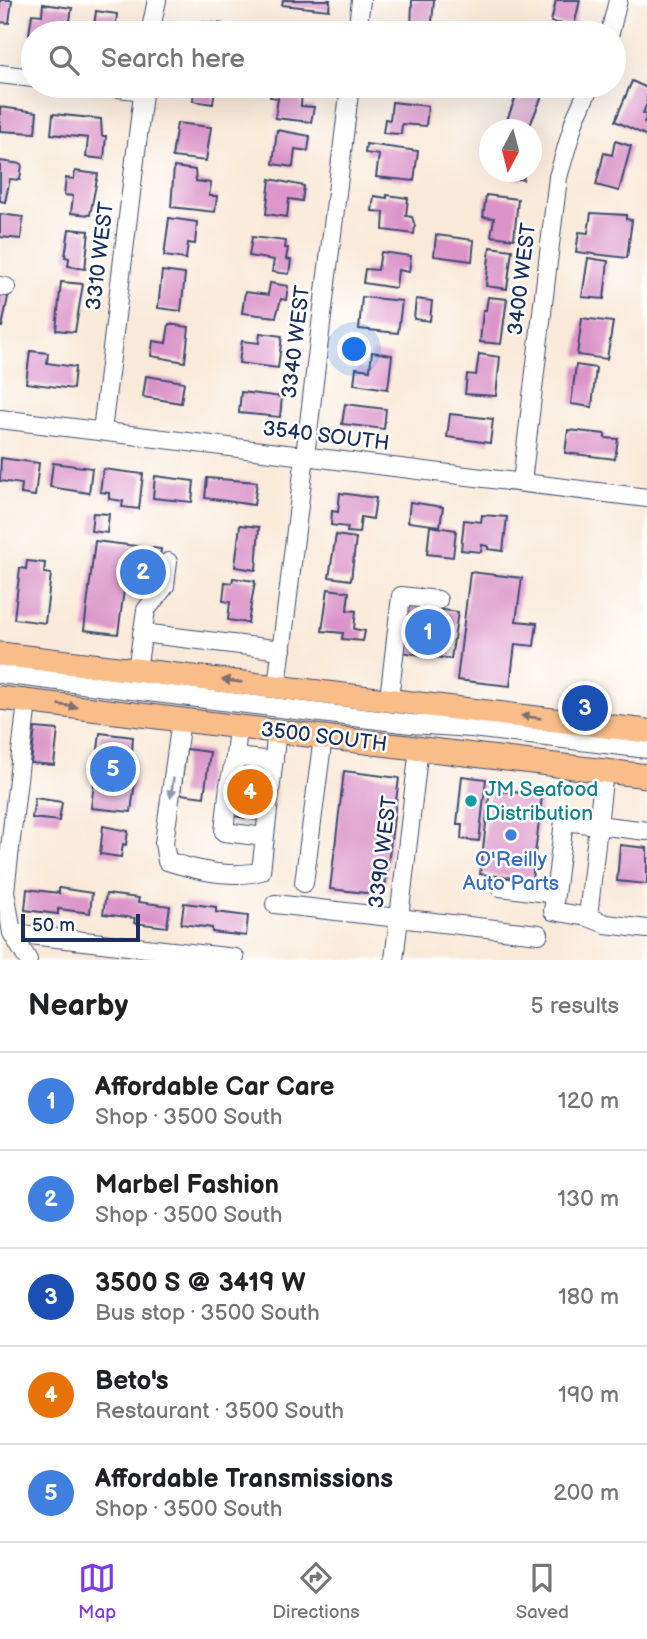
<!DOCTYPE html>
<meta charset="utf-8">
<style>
:root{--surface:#fff;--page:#f2f2f2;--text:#202124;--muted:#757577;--line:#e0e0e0;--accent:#7c3aed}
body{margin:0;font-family:"Balsamiq Sans",sans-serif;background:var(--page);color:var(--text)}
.compass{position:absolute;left:479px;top:119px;width:63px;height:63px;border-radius:50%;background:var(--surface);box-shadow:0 7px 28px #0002;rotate:187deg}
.scale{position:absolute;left:21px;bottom:18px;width:119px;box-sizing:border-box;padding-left:7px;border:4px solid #1b2f5e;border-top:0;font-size:19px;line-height:24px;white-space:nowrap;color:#1b2f5e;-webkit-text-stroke:5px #fff;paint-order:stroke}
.you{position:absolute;left:355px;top:350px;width:24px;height:24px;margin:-18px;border:5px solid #fff;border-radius:50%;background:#1a73e8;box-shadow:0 0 0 10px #1a73e833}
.badge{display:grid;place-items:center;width:46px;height:46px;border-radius:50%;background:var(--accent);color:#fff;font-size:23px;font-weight:700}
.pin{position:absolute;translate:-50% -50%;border:4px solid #fff;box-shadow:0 2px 7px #0006}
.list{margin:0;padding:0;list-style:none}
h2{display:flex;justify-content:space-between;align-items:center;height:91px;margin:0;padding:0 28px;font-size:30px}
h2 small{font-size:23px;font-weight:400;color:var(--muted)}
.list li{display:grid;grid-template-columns:46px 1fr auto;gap:21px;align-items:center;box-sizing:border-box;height:98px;padding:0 28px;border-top:2px solid var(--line)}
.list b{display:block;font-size:26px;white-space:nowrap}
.list p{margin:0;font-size:23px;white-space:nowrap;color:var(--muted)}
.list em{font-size:23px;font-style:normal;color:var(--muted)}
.icon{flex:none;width:38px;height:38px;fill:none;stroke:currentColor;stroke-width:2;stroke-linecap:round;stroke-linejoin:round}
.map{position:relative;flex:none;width:647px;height:960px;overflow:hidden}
.search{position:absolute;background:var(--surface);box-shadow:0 7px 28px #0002;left:21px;right:21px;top:21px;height:77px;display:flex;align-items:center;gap:18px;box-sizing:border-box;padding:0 24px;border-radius:38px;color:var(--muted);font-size:26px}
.sheet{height:581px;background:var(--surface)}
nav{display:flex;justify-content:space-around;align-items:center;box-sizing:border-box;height:98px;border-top:2px solid var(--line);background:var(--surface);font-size:19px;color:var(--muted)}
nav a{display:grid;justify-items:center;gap:4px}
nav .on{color:var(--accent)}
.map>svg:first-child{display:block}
.building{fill:#db94c9}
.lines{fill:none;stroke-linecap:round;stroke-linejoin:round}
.minor-casing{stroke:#3c4b70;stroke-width:20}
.major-casing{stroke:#3c4b70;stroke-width:25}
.minor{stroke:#fff;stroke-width:18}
.major{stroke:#f8bd89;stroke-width:23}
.oneway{fill:#7e6f71}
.oneway2{fill:#8d97ae}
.culture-dot{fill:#0f9aa8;stroke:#fff;stroke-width:2.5}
.shop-dot{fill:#3f7fe0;stroke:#fff;stroke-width:2.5}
.labels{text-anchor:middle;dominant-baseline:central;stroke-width:5;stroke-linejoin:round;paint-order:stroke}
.street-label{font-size:21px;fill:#1b2f5e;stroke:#fff}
.culture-label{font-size:21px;fill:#0d838f;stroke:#fff;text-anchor:start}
.shop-label{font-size:21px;fill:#366cbe;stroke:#fff}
</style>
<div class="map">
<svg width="647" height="960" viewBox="0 0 647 960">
<rect width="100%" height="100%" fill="#fff"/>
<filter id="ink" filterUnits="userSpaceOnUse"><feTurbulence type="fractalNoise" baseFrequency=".0143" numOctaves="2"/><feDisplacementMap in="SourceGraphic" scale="14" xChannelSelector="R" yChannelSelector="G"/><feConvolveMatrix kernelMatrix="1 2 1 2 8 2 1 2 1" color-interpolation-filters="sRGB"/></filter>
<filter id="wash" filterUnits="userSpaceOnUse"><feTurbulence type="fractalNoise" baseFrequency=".00686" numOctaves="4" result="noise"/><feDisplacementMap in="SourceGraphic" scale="28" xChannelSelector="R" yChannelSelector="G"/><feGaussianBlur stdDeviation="1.57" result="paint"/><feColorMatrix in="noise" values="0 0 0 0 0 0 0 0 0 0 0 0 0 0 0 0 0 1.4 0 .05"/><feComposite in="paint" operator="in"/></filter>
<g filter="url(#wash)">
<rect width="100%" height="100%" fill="#f9e9d8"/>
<g id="blocks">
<path class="building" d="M0 0H12L9 23 0 22Z
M283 0H330L329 10 282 5Z
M412 0H434L431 33H411Z
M556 0H580L574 26 551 22Z
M43 4 72 8 68 33 29 34 32 14 42 15Z
M96 11 117 14 115 33H93Z
M203 22 223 24 222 33H202Z
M632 81 647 88V104L643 113 647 115 644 123 647 124V136L615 121Z
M194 86H215L213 104 193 101Z
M271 86H302L301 106 314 107 311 122 275 118 278 98 270 97Z
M520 86H531L544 91 529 128 507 120Z
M392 102 428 106 426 126 402 124 401 134 383 133 385 119 390 120Z
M0 107 37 112 35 133 0 131Z
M53 114 101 119 102 136H106L104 159 86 157 88 138 51 134Z
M177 123 211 127 206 161 172 157Z
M277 130 310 136 308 151 295 149 293 167 273 164Z
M615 141 631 146 619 191 596 185 604 153 612 155Z
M366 144 418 151 414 181 376 177 379 155 365 153Z
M0 161 22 164 20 180 10 179 5 202 0 201Z
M174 167 195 170 196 181 211 183 209 196H217L215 212 171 207Z
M75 171 98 174 90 215 71 213 73 196 64 195 66 178 74 179Z
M501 172H525L523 180 500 175Z
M270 179 304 186 302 201 289 199 287 217 266 214Z
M387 195 408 198 406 216 412 217 415 226 414 234 383 230 384 212 372 211 374 196 387 198Z
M486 195 518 199 514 239 491 236 494 218 483 217Z
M591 213 626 215V219L632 220 627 258 576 252 579 232 588 233Z
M0 214 23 217 21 239 0 237Z
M169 218 197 222 195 244 188 243 186 259 164 256Z
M69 229 89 231 85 269 68 266 69 258 65 257Z
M436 235 474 240 472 261 434 256Z
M252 237 286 241 285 248H288L286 259 291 260 289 274 272 272 274 260 249 256Z
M490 247 512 250 507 289 486 286Z
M381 252 411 256 409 272 398 270 396 288 363 283 365 269 378 270Z
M588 258 608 261 604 299 582 297Z
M162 271 185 274 181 311 158 308Z
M61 282 83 284 75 332 56 330Z
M270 283 288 286 286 300 281 299 276 317 242 313 245 292 268 295Z
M0 291 9 292 2 327H0Z
M362 297 402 301 398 333 359 329Z
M488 297 507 299 501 344 480 342 483 310H486Z
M416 299 432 301 430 321 414 319Z
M582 318 613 322 607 359 577 355Z
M169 324 189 327 185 362 151 356 153 341 166 343Z
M260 333 282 336 278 368 239 363 242 341 259 343Z
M30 351 48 353 47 363 75 367 73 389 26 383Z
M372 352 392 355 388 389 354 384 356 368 370 370Z
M479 354 500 357 496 396 465 394 467 374 476 375Z
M576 365 596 368 592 407 571 404Z
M146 376 184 382 181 403 143 397Z
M241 392 282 397 280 417 239 413Z
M345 404 386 409 384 429 342 424Z
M450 414 493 419 490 443 447 437Z
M568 430 605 434V438L618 439 615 459 565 453Z
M1 458 39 463 35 496 21 494 22 484 0 481Z
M53 463 92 468 89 493 50 487Z
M103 469 143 474 139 509 122 507 123 501 109 499V493L100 492Z
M155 476 194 481 192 502 153 498Z
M207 478 257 482 254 505 205 498Z
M340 493 376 498 373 519 361 517 359 533 347 532 348 527 331 525 332 511 338 512Z
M410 502 443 507 440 526 408 522Z
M93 513 109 514 107 533 91 531Z
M482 515 507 517 503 551 488 549V546L482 545 481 552 461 550 464 520 481 522Z
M240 525 259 527 256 570 235 567Z
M430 526 456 530 453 557 427 554Z
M336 535 356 538 351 580 329 577Z
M95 541 161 549 157 579 126 575 118 634 84 630Z
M27 561 45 563 44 573 51 574 45 623 14 619 20 568 26 569Z
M470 572 522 578 516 621 537 623 534 646 515 644 510 686 457 680Z
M233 578 255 581 248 623 228 620 230 602 223 601 225 582 232 583Z
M328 589 349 592 347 610 356 611 354 629 365 631 363 641 342 639 343 633 322 631Z
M405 605 458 612 451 659 400 652Z
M35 728 58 730 54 765 31 763Z
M100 733 133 737 130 781H135L131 812 91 808Z
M186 749 210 752 204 797 180 794Z
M241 764 267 768 259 820 233 816Z
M344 771 399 778 384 895 330 889Z
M462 776 486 779 479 841 461 839 462 824H457Z
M490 790 542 795 532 880 480 874Z
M35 798 62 802 59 821 32 818Z
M103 826 128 831 126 845 123 844 121 857 100 854Z
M620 845 647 848V884L617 881Z
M59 888 92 893 90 913 58 909V914L25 910 27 889 59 893Z
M106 894 139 898 138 902 170 906 167 927 134 923 135 918 103 914Z
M184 903 216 907V912L248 916 246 936 212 932V928L181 924Z"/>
</g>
</g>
<g filter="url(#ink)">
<use href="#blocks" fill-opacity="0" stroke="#3c4b70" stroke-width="2"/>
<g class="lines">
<g class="minor-casing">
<path id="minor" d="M150 33 157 0
M357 33 361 0
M610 33 618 0
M0 74 33 78
M102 86 144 91
M0 286 6 287
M0 419 647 498
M102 431 144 86
M522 482 558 177 575 119 590 86
M142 633 282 650
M137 670 146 610 165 586 168 562
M0 674 411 724 472 728 647 749
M277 686 350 86
M389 699 401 596 438 600
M27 702 5 891 12 933 28 960
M181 720 164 843 167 861C195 870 233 879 261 871L277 731
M238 727 235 757 274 761
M235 757 229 785 224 832 265 837
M604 771 588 917 606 924 647 929
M304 883 323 737
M500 887 555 894
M275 904 539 934
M588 917 553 911 564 821 647 831
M12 933 235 958
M394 960 419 748"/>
</g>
<g class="major-casing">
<path id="major" d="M0 654 647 731
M0 698 647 776"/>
</g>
<use href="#minor" class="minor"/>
<use href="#major" class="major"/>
</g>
<defs><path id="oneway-solid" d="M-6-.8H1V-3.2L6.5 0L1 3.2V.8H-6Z" transform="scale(1.75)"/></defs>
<g class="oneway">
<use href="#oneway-solid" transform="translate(232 681) rotate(-173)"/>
<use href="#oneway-solid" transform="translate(68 706) rotate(7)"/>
<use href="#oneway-solid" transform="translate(531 717) rotate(-173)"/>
</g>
<use class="oneway2" href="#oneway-solid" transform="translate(172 788) rotate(98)"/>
</g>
<circle class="culture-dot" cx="471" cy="801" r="7"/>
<circle class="shop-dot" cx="511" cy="835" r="7"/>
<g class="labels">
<g class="street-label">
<text transform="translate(100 256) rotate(-83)">3310 WEST</text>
<text transform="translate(522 279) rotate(-83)">3400 WEST</text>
<text transform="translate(296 342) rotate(-83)">3340 WEST</text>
<text transform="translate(326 436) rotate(7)">3540 SOUTH</text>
<text transform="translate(324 737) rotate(7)">3500 SOUTH</text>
<text transform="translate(383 852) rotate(-83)">3390 WEST</text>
</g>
<g class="culture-label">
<text x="485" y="789">JM Seafood<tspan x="485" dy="24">Distribution</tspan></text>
</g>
<g class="shop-label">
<text x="511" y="859">O'Reilly<tspan x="511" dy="24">Auto Parts</tspan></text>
</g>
</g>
</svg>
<svg class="compass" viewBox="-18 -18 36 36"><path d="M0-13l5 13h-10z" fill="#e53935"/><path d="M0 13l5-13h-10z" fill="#757577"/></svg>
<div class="scale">50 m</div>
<div class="you"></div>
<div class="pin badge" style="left:428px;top:632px;background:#3f7fe0">1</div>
<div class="pin badge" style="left:143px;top:572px;background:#3f7fe0">2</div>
<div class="pin badge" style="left:585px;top:708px;background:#1a4fb4">3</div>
<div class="pin badge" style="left:250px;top:792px;background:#e8710a">4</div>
<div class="pin badge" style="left:113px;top:769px;background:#3f7fe0">5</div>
<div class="search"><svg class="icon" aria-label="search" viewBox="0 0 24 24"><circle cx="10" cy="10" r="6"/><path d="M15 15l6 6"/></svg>Search here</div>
</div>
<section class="sheet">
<h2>Nearby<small>5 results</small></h2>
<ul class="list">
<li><span class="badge" style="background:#3f7fe0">1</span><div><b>Affordable Car Care</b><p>Shop · 3500 South</p></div><em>120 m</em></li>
<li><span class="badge" style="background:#3f7fe0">2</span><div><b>Marbel Fashion</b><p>Shop · 3500 South</p></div><em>130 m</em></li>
<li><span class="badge" style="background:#1a4fb4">3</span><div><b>3500 S @ 3419 W</b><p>Bus stop · 3500 South</p></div><em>180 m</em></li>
<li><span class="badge" style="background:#e8710a">4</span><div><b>Beto's</b><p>Restaurant · 3500 South</p></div><em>190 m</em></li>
<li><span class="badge" style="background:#3f7fe0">5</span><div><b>Affordable Transmissions</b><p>Shop · 3500 South</p></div><em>200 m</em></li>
</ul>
</section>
<nav>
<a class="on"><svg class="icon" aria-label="map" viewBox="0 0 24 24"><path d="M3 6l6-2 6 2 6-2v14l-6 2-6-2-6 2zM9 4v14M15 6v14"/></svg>Map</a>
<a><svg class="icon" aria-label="directions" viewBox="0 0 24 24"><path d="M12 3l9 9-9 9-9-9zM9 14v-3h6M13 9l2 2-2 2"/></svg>Directions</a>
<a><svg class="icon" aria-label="saved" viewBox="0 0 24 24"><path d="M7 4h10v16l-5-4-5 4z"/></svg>Saved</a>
</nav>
